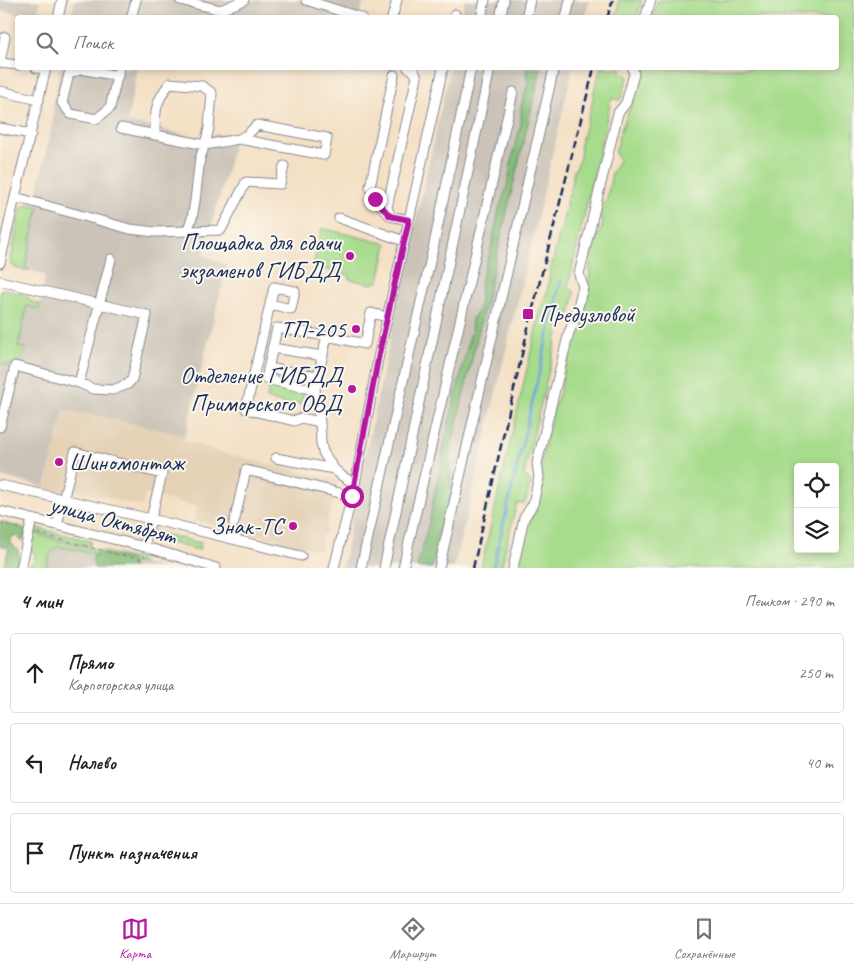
<!DOCTYPE html>
<html lang="ru">
<meta charset="utf-8">
<style>
:root{--surface:#fff;--page:#f2f2f2;--text:#202124;--muted:#757577;--line:#e0e0e0;--accent:#b5179e}
body{margin:0;font-family:Caveat,sans-serif;background:var(--page);color:var(--text)}
.controls{position:absolute;right:15px;bottom:15px;display:grid;overflow:hidden;border-radius:5px;box-shadow:0 2px 8px #0003}
.controls button{width:45px;height:45px;display:grid;place-items:center;padding:0;border:0;border-bottom:1px solid var(--line);background:var(--surface);color:var(--text);font:25px sans-serif}
.stop{position:absolute;width:15px;height:15px;margin:-11px;border:4px solid #b5179e;border-radius:50%;background:#fff}
.stop.end{background:#b5179e;border-color:#fff;box-shadow:0 1px 5px #0008}
.list{margin:0;padding:0;list-style:none}
h2{display:flex;justify-content:space-between;align-items:center;height:65px;margin:0;padding:0 20px;font-size:21px}
h2 small{font-size:16px;font-weight:400;color:var(--muted)}
.list li{display:grid;grid-template-columns:32px 1fr auto;gap:15px;align-items:center;box-sizing:border-box;height:80px;margin:0 10px 10px;padding:0 10px;border:1px solid var(--line);border-radius:5px}
.list b{display:block;font-size:19px;white-space:nowrap}
.list p{margin:0;font-size:16px;white-space:nowrap;color:var(--muted)}
.list em{font-size:16px;font-style:normal;color:var(--muted)}
.icon{flex:none;width:28px;height:28px;fill:none;stroke:currentColor;stroke-width:2;stroke-linecap:round;stroke-linejoin:round}
.map{position:relative;flex:none;width:854px;height:568px;overflow:hidden}
.search{position:absolute;background:var(--surface);box-shadow:0 2px 8px #0003;left:15px;right:15px;top:15px;height:55px;display:flex;align-items:center;gap:12px;box-sizing:border-box;padding:0 18px;border-radius:5px;color:var(--muted);font-size:19px}
.sheet{height:335px;background:var(--surface)}
nav{display:flex;justify-content:space-around;align-items:center;box-sizing:border-box;height:70px;border-top:1px solid var(--line);background:var(--surface);font-size:14px;color:var(--muted)}
nav a{display:grid;justify-items:center;gap:2px}
nav .on{color:var(--accent)}
.map>svg:first-child{display:block}
.built{fill:#e4d1b6}
.industrial{fill:#cbc3b8}
.green{fill:#a7dc8c;stroke:#618675;fill-rule:evenodd}
.forest{fill:#85bc78;stroke:#50766b}
.lines{fill:none;stroke-linecap:round;stroke-linejoin:round}
.stream{stroke:#74a5df;stroke-width:2.5}
.minor-casing{stroke:#888892;stroke-width:11}
.path{stroke:#888892;stroke-width:1;stroke-dasharray:4 4;stroke-linecap:butt}
.minor{stroke:#fff;stroke-width:9}
.rail{stroke:#1b2f5e;stroke-width:2.5;stroke-dasharray:8 4;stroke-linecap:butt}
.route{stroke:#b5179e;stroke-width:6}
.poi-dot{fill:#b5179e;stroke:#fbf7ec;stroke-width:2}
.labels{text-anchor:middle;dominant-baseline:central;stroke-width:4;stroke-linejoin:round;paint-order:stroke}
.poi-label{font-size:24px;fill:#1b2f5e;stroke:#fbf7ec;text-anchor:end}
.street-label{font-size:24px;fill:#1b2f5e;stroke:#fbf7ec}
</style>
<div class="map">
<svg width="854" height="568" viewBox="0 0 854 568">
<rect width="100%" height="100%" fill="#fbf7ec"/>
<filter id="ink" filterUnits="userSpaceOnUse"><feTurbulence type="fractalNoise" baseFrequency=".02" numOctaves="2"/><feDisplacementMap in="SourceGraphic" scale="10" xChannelSelector="R" yChannelSelector="G"/><feConvolveMatrix kernelMatrix="1 2 1 2 8 2 1 2 1" color-interpolation-filters="sRGB"/></filter>
<filter id="wash" filterUnits="userSpaceOnUse"><feTurbulence type="fractalNoise" baseFrequency=".0096" numOctaves="4" result="noise"/><feDisplacementMap in="SourceGraphic" scale="20" xChannelSelector="R" yChannelSelector="G"/><feGaussianBlur stdDeviation="1.12" result="paint"/><feColorMatrix in="noise" values="0 0 0 0 0 0 0 0 0 0 0 0 0 0 0 0 0 1.4 0 .05"/><feComposite in="paint" operator="in"/></filter>
<g filter="url(#wash)">
<rect width="100%" height="100%" fill="#f4e0c5"/>
<path class="built" d="M64 410 82 414 83 412 185 436 184 441 220 452 338 481 326 526 327 527 326 530V533H323L320 551 194 520 197 507 145 494 142 506 72 489 70 496 45 490Z"/>
<path class="industrial" d="M0 0H40L37 17H27L0 10Z
M75 0H364L359 17 71 18Z
M465 0H589L585 17 461 18Z
M60 68H138L127 122 203 138 216 134 232 136 233 148 203 255 227 265 185 436 83 412 82 414 64 410 45 487 0 476V372L5 349 18 347 27 306 39 308 41 301 45 275 24 268 39 206 40 198 36 197 53 120V103Z
M450 68H573L454 568H342L396 310Z
M57 546 142 564 166 568H46L50 554Z"/>
<path class="green" d="M619 0H642L637 17H615L619 7 618 3Z
M658 0H854V568H515L527 525 535 511 539 500 543 485 541 462 554 408 560 392 563 375 577 328V323L583 305 589 293 590 254 597 237 602 228 603 221 600 214 601 208 607 199 612 173 618 162 619 159 615 153V150L618 144 619 135 634 98 642 68H836V18L652 17ZM798 467H835V549H798Z
M601 68H621V73L627 75 628 77 621 99 618 100 612 98 611 100 568 286V287L575 292 570 314 568 316 563 315 562 316 524 474 525 477 530 480 531 481 525 503 524 504 518 503 516 506 501 568H481L541 308 547 292 550 272 566 208V202L569 195 574 170H575C579 163 582 151 580 144L591 108 595 87Z
M27 204 39 206 25 268 30 270C23 271 11 269 11 261L20 209Z
M322 228 387 244 379 281 372 284 349 279V275L313 267Z
M5 289 27 296 28 299 33 303 40 304 39 309 27 306 18 347 25 348V350C20 364 15 367 0 364V292L1 290Z
M269 387 304 391 301 404 295 403 294 406 267 399Z
M36 528 91 541 90 546 59 539 33 531Z
M151 531 201 543 199 550 151 538 150 535Z
M31 532 59 541 142 561V564L58 546 50 554 46 568H23C30 563 36 565 35 553L29 549Z"/>
<path class="forest" d="M527 68H541L450 452 449 468 451 478V495L438 532 432 568H417L430 518 433 500 442 462 444 445 471 331 472 319 479 309 481 279 491 249 499 208 507 187 515 144 521 125V107L528 83 526 72Z
M0 521 10 525 19 526 25 529C26 533 25 538 22 542L16 536H13C5 546 18 544 19 554 19 558 18 564 17 568H3L9 548 0 546Z
M96 553 129 560 132 563V568H94L93 558Z"/>
<g class="lines">
<path class="stream" d="M493 568 561 280"/>
</g>
</g>
<g filter="url(#ink)">
<g class="lines">
<g class="minor-casing">
<path id="minor" d="M180 0 221 10 244 0
M306 0 362 18
M58 18 62 0
M131 18 136 0
M392 18 397 0
M454 18 455 14
M481 18 485 0
M500 18 504 0
M526 18 530 0
M566 18 570 0
M645 18 651 0
M0 62 5 37
M0 63 18 65
M36 68 46 69
M408 68 413 70 417 77 387 207 390 216 409 220
M118 76 81 69 69 74 62 103 71 114 96 119 110 108 119 68
M0 91 39 100
M0 128 31 134
M121 128 205 145 239 139 324 155 327 138 257 125 248 134 239 139
M15 197 130 229 155 232 187 231 192 218 195 201 200 158 205 145 209 128 212 93 202 86 170 83C155 102 155 111 155 134
M388 214 375 199 370 187 394 75
M339 218 404 241
M187 231 221 230 246 182 280 184 284 166
M0 263 15 197 46 68
M0 281 147 315 132 379 128 384 113 390 93 389 79 383 15 366 0 427
M270 304 291 309 295 291 274 287 270 304 246 409 294 421 301 418 320 422
M327 336 315 390 320 422 321 443 323 452 334 469 342 476 355 484
M272 348 323 356
M268 368 318 376
M79 383 111 259
M315 390 266 379 277 328 327 336 365 344 371 313 387 317
M276 458 334 469
M0 485 151 519 301 556
M0 511 149 548 216 568
M234 523 246 470 352 496
M57 525 75 452 162 474 144 547
M21 568 32 519
M334 568 355 484 379 354 443 68
M361 568 434 244 471 68
M384 568 490 68
M403 568 513 92
M439 568 554 68
M513 568 524 518 533 504 539 477 537 463 569 332 574 322 583 287 579 274 618 113 626 103 634 74 633 68"/>
</g>
<path class="path" d="M0 524 21 529
M37 533 100 550 142 560 145 556"/>
<use href="#minor" class="minor"/>
<path class="rail" d="M607 18 613 0
M473 568 528 328 594 68"/>
</g>
</g>
<g class="lines" filter="url(#ink)">
<path class="route" d="M352 496 379 354 409 220 390 216 375 199"/>
</g>
<g class="poi-dot">
<circle cx="350" cy="256" r="5"/>
<rect x="522" y="308" width="12" height="12" rx="2.5"/>
<circle cx="356" cy="329" r="5"/>
<circle cx="352" cy="389" r="5"/>
<circle cx="59" cy="462" r="5"/>
<circle cx="293" cy="526" r="5"/>
</g>
<g class="labels">
<g class="poi-label">
<text x="340" y="242">Площадка для сдачи<tspan x="340" dy="28">экзаменов ГИБДД</tspan></text>
<text x="539" y="314" text-anchor="start">Предузловой</text>
<text x="346" y="329">ТП-205</text>
<text x="342" y="375">Отделение ГИБДД<tspan x="342" dy="28">Приморского ОВД</tspan></text>
<text x="69" y="462" text-anchor="start">Шиномонтаж</text>
<text x="283" y="526">Знак-ТС</text>
</g>
<g class="street-label">
<text transform="translate(113 520) rotate(15)">улица Октябрят</text>
</g>
</g>
</svg>
<div class="controls">
<button><svg class="icon" aria-label="locate" viewBox="0 0 24 24"><circle cx="12" cy="12" r="6"/><path d="M12 2v4M12 18v4M2 12h4M18 12h4"/></svg></button>
<button><svg class="icon" aria-label="layers" viewBox="0 0 24 24"><path d="M12 4l9 5-9 5-9-5zM3 14l9 5 9-5"/></svg></button>
</div>
<div class="stop" style="left:352px;top:496px"></div>
<div class="stop end" style="left:375px;top:199px"></div>
<div class="search"><svg class="icon" aria-label="search" viewBox="0 0 24 24"><circle cx="10" cy="10" r="6"/><path d="M15 15l6 6"/></svg>Поиск</div>
</div>
<section class="sheet">
<h2>4 мин<small>Пешком · 290 m</small></h2>
<ul class="list">
<li><svg class="icon" aria-label="ahead" viewBox="0 0 24 24"><path d="M12 20V5M6 11l6-6 6 6"/></svg><div><b>Прямо</b><p>Карпогорская улица</p></div><em>250 m</em></li>
<li><svg class="icon" aria-label="left" viewBox="0 0 24 24"><path d="M17 20v-9H6M10 6l-5 5 5 5"/></svg><div><b>Налево</b></div><em>40 m</em></li>
<li><svg class="icon" aria-label="arrive" viewBox="0 0 24 24"><path d="M6 21V4h12l-3 4 3 4H6"/></svg><div><b>Пункт назначения</b></div></li>
</ul>
</section>
<nav>
<a class="on"><svg class="icon" aria-label="map" viewBox="0 0 24 24"><path d="M3 6l6-2 6 2 6-2v14l-6 2-6-2-6 2zM9 4v14M15 6v14"/></svg>Карта</a>
<a><svg class="icon" aria-label="directions" viewBox="0 0 24 24"><path d="M12 3l9 9-9 9-9-9zM9 14v-3h6M13 9l2 2-2 2"/></svg>Маршрут</a>
<a><svg class="icon" aria-label="saved" viewBox="0 0 24 24"><path d="M7 4h10v16l-5-4-5 4z"/></svg>Сохранённые</a>
</nav>
